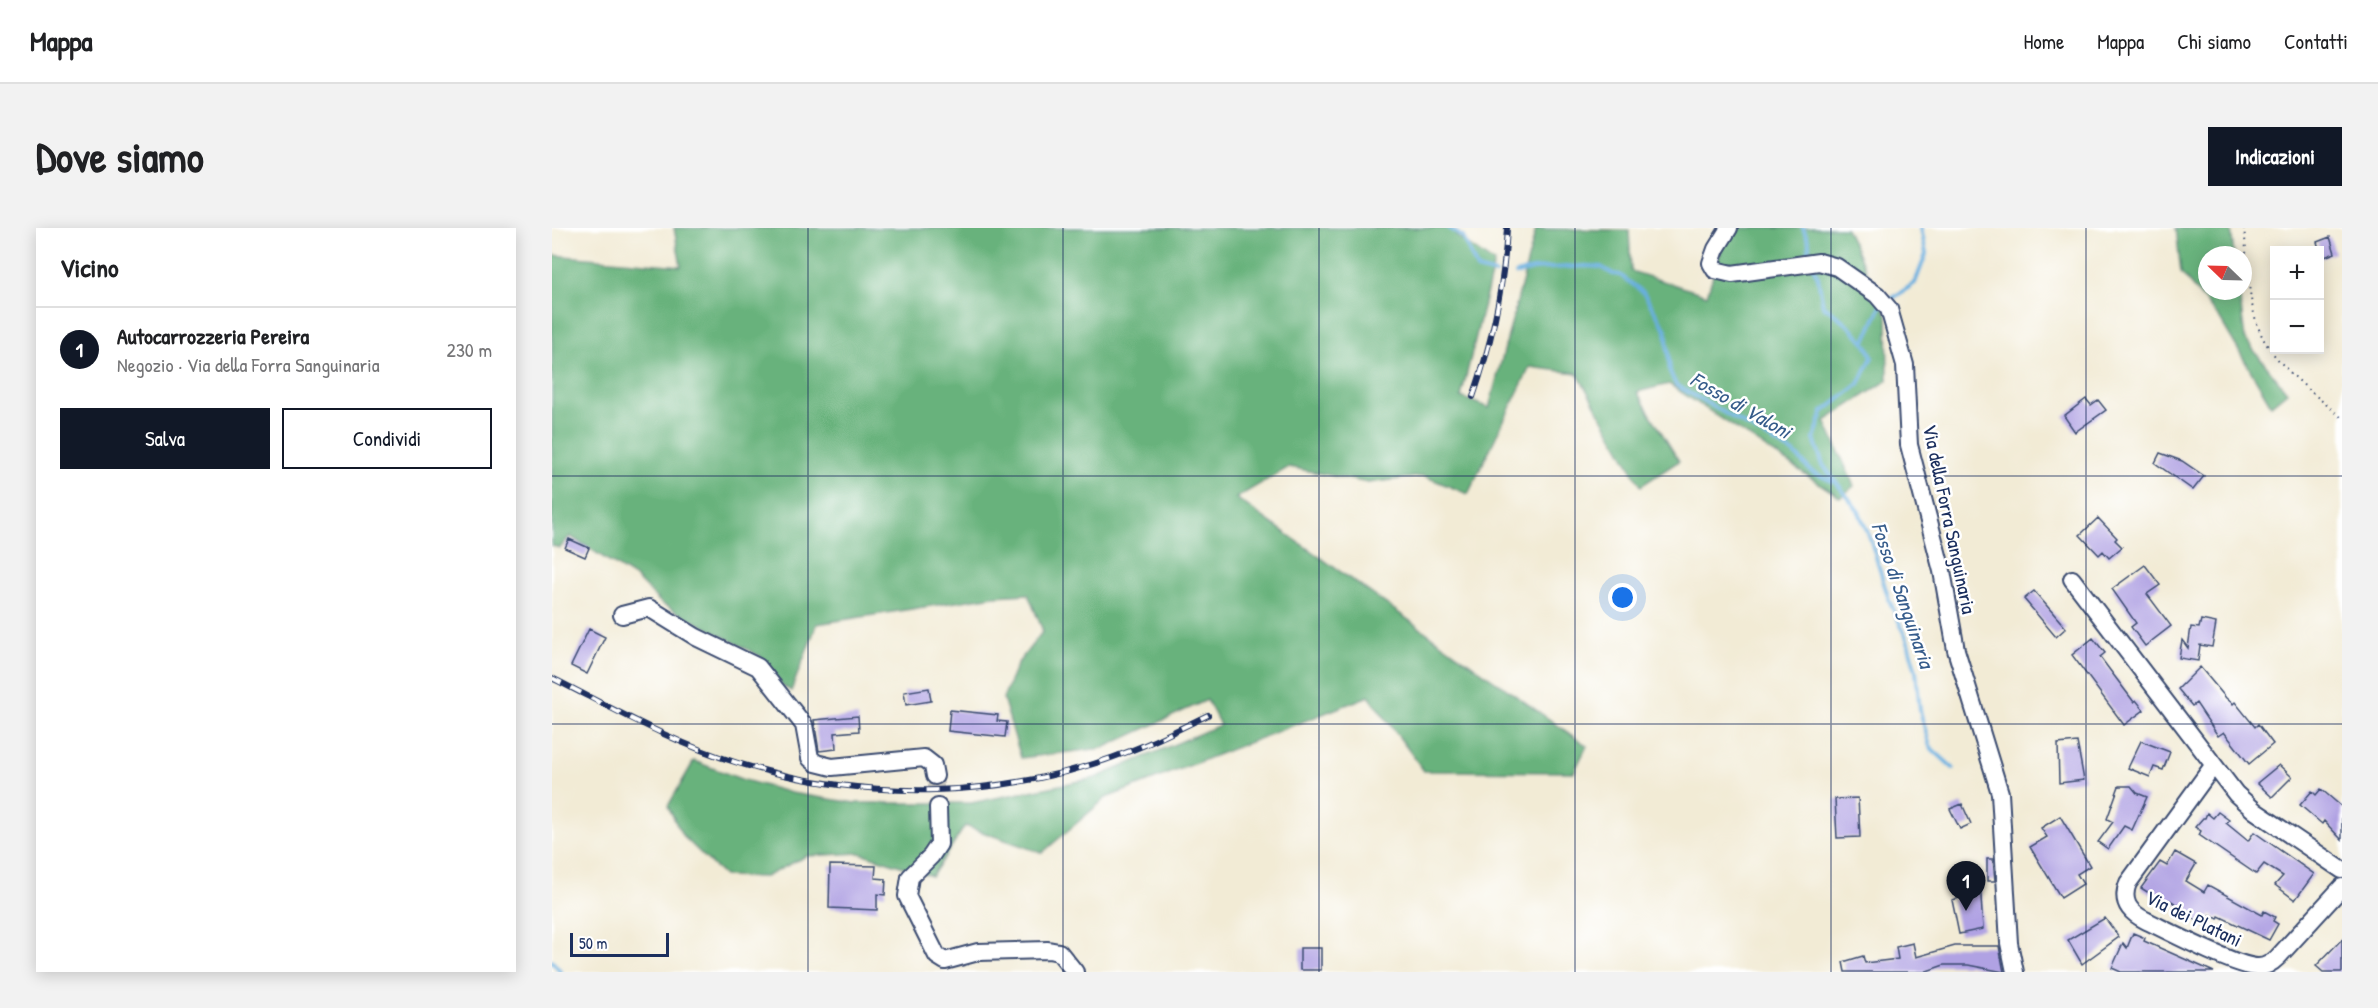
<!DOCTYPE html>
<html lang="it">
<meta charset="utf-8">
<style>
:root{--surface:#fff;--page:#f2f2f2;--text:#202124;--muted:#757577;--line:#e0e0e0;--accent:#111827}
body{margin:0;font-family:"Patrick Hand",sans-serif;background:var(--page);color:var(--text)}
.controls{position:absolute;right:18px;top:18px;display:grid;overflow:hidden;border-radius:0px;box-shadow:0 3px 15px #0003}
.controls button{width:54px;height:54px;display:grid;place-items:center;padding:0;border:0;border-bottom:2px solid var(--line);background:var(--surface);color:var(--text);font:30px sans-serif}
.compass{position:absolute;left:1646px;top:18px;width:54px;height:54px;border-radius:50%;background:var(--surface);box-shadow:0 3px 15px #0003;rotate:293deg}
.scale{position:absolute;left:18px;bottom:15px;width:99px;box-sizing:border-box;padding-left:6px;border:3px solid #1b2f5e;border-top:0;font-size:16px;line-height:21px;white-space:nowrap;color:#1b2f5e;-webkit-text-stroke:4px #fff;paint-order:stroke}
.you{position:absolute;left:1071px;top:370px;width:21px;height:21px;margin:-15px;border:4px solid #fff;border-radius:50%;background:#1a73e8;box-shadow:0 0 0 9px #1a73e833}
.badge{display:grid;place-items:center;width:39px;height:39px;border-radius:50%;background:var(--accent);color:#fff;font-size:20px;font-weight:700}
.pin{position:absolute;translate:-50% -50px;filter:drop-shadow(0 2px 3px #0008)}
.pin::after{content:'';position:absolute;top:32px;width:21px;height:18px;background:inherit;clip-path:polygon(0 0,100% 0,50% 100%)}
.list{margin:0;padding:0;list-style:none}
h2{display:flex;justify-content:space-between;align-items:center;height:78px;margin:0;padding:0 24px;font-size:26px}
h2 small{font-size:20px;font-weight:400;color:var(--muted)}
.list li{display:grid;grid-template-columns:39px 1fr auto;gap:18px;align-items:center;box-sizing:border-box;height:84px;padding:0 24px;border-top:2px solid var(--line)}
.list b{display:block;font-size:22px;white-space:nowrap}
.list p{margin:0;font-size:20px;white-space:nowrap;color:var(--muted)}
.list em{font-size:20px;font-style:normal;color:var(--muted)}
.actions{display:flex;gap:12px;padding:18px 24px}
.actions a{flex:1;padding:14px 0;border:2px solid var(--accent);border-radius:0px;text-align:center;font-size:21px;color:var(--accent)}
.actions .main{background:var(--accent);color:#fff}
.map{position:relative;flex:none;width:1790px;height:744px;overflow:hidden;border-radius:0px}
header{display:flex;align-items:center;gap:36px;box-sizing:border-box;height:84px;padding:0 30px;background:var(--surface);border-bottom:2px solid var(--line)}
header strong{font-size:28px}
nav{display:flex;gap:33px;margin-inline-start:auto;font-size:21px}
.intro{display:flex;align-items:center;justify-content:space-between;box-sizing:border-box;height:144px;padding:0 36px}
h1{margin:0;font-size:42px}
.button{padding:15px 27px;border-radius:0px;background:var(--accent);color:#fff;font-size:21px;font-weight:700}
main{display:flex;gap:36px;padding:0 36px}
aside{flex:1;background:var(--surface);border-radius:0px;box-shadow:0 3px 15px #0003}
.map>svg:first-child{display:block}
.forest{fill:#68b27b;stroke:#42706c;stroke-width:1.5}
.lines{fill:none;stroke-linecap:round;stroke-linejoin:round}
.stream{stroke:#68afdf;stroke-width:4}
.building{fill:#b0a2e3}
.minor-tunnel{stroke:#c7c5bd;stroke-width:16;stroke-dasharray:16 8;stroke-linecap:butt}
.minor-casing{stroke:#3b4b70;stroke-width:20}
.path{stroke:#3b4b70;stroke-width:2;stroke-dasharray:1.5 4.5;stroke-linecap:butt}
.minor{stroke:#fff;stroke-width:16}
.rail-casing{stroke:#1b2f5e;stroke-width:6}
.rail{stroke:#fff;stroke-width:4;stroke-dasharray:11;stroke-linecap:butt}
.grid{fill:none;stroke:#1b2f5e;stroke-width:1.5;stroke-opacity:0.55}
.labels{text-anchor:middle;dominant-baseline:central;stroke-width:5;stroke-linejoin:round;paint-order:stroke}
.street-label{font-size:20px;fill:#1b2f5e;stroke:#fff}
.water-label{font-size:21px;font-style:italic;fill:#365c8b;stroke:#fff}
</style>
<header>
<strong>Mappa</strong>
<nav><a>Home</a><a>Mappa</a><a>Chi siamo</a><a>Contatti</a></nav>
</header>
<div class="intro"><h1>Dove siamo</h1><a class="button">Indicazioni</a></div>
<main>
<aside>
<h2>Vicino<small></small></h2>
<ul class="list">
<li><span class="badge">1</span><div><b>Autocarrozzeria Pereira</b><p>Negozio · Via della Forra Sanguinaria</p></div><em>230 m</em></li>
</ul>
<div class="actions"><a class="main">Salva</a><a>Condividi</a></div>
</aside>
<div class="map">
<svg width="1790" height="744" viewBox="0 0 1790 744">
<rect width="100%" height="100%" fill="#fff"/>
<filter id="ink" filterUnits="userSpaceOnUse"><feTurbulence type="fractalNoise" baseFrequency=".0167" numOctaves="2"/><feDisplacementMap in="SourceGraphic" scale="12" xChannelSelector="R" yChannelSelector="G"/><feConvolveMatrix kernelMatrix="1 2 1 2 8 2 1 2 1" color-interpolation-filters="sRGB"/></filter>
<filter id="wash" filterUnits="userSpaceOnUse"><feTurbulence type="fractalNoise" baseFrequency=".008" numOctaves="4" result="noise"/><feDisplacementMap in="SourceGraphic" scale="24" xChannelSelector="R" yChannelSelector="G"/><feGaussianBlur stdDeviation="1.35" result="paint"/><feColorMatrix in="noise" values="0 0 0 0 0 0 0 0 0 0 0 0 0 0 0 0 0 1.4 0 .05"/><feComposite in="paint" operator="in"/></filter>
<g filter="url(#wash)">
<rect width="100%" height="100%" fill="#f2ebd5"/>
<path class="forest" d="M122 0H900L904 8 942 35 909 169 937 180 984 1 1077 2 1079 43 1155 67 1176 0H1294L1335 87 1336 152 1273 193 1302 258 1288 269 1117 156 1085 164 1127 233 1089 258 1025 145 978 139 916 266 872 248 816 255 737 239 684 270 1035 518 1022 544 872 543 817 468 554 570 490 625 413 598 380 648 308 625 254 628 213 649 172 648 130 607 116 578 142 533 189 551 239 565 303 575H419L543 550 668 497 655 472 551 520 469 530 451 470 466 435 491 403 476 366 442 368 265 396 239 463 230 457 208 428 110 376 84 350 18 308 8 320 0 318V27L129 38Z
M1624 0H1679L1682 27H1655V63H1687L1693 111 1735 164 1719 177 1668 91 1629 45Z"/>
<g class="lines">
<path class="stream" d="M896 0 911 9 925 41 944 46
M1251 0 1257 15 1256 30
M1261 39 1266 49 1271 78C1286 87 1316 112 1320 129L1307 156 1271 184 1262 211 1271 237 1307 284 1318 310 1337 372 1355 411 1364 443 1368 483 1378 519 1401 540
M964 46 981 41 1034 38 1049 39 1061 46 1068 47 1091 64 1114 102 1118 144 1124 157 1242 225 1260 244 1282 254
M1335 74 1363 55 1374 26 1369 0
M1312 115 1329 78
M0 733 9 744"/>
</g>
<g id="blocks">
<path class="building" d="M1778 9 1783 25 1770 30 1765 14Z
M1534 171 1539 177 1546 172 1554 182 1523 204 1512 188Z
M1608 225 1630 233 1652 248 1641 262 1603 235Z
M1546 290 1565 310 1563 312 1570 319 1557 330 1551 323 1547 327 1528 307Z
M17 311 37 320 33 329 13 320Z
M1593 337 1608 357 1595 366 1619 398 1593 418 1579 399 1584 395 1560 361Z
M1482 363 1514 400 1504 409 1472 371Z
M1649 392 1664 395 1660 419 1648 417 1646 433 1627 430 1630 412 1636 420 1639 399 1647 400Z
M37 401 53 409 35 446 19 438Z
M1541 410 1553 425 1548 429 1560 445 1582 474 1584 472 1592 482 1572 497 1520 427Z
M1648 439 1674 470 1681 476 1683 474 1703 499 1706 496 1721 516 1697 536 1672 504 1666 508 1644 475 1640 478 1626 461Z
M377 460 379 473 354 477 352 464Z
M398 482 446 487 445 493 455 494 453 509 396 503Z
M306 488 307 503 283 505 284 521 267 523 262 492Z
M1589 513 1618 524 1611 542 1602 539 1598 549 1576 540Z
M1525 514 1532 552 1507 555 1506 516Z
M1727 537 1740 549 1720 569 1705 555Z
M1567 558H1579L1585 565 1595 569 1580 602 1572 598 1556 621 1546 614 1561 594 1555 591Z
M1769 561 1790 579V612L1772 593 1770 596 1748 577 1760 563 1764 567Z
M1306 570 1308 609 1285 610 1283 571Z
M1410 576 1419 596 1408 601 1398 581Z
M1666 584 1677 592 1674 595 1696 613 1702 604 1762 646 1743 672 1723 657 1731 648 1712 636 1704 646 1647 607 1649 603 1643 599 1651 590H1653L1655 585 1661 590Z
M1508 588 1538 638 1525 646 1531 656 1509 670 1478 619 1495 609 1489 600Z
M1623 624 1644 636 1634 653 1652 664 1656 657 1710 687 1712 683 1723 689 1721 693 1726 696 1717 712 1667 688 1666 691 1659 687 1652 697 1639 689 1641 686 1618 672 1616 677 1589 660 1608 634 1615 638Z
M1435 631H1441L1443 653H1435Z
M278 637 324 638 323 650 334 651 333 667 325 666V682L277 680Z
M1428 653 1431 701 1407 706 1400 672 1408 670 1405 659Z
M1553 690 1567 709 1530 736 1516 712Z
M1581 705 1593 710 1592 713 1662 744H1569L1560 740 1571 715 1575 720Z
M1790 711V744H1771L1764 738Z
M1361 715 1364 729 1403 718H1447L1452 744 1416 737H1392L1372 744H1293L1291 734 1311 728 1313 735 1346 731 1344 719Z
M748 720H769V742H748Z"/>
</g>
</g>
<g filter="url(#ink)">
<use href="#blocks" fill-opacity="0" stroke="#3b4b70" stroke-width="1.5"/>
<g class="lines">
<path class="minor-tunnel" d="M383 548 386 579"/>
<g class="minor-casing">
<path id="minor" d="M1177 0 1164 21 1159 35 1163 42 1180 46 1267 34 1285 39 1325 67 1337 81 1353 137 1357 217 1390 343 1404 422 1448 565 1457 715 1463 744
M1520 351 1684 566 1703 583 1790 642
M70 387 97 380 144 409 206 439 252 497 258 530 264 535 280 539 372 530 381 537 383 548
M1661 538 1576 655C1569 673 1577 684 1593 692 1616 703 1684 739 1706 739 1714 739 1720 735 1726 729L1790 659
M386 579 387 616 379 628 358 649 355 668 385 728 393 733 426 724 496 722 507 724 523 744"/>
</g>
<path class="path" d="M1692 0C1696 35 1695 79 1711 110 1726 139 1766 169 1790 190"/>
<use href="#minor" class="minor"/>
<g class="rail-casing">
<path id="rail" d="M921 169C940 114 952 59 955 0
M0 450C60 480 121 515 186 535 313 574 454 572 578 523 605 513 631 499 656 487"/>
</g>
<use href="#rail" class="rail"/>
</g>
</g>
<path class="grid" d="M256 0V744M511 0V744M767 0V744M1023 0V744M1279 0V744M1534 0V744M0 248H1790M0 496H1790"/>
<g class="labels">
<g class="street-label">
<text transform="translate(1398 291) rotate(78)">Via della Forra Sanguinaria</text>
<text transform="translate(1642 690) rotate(26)">Via dei Platani</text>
</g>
<g class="water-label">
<text transform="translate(1189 177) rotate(30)">Fosso di Valoni</text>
<text transform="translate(1351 367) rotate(71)">Fosso di Sanguinaria</text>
</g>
</g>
</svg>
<div class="controls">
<button>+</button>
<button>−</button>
</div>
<svg class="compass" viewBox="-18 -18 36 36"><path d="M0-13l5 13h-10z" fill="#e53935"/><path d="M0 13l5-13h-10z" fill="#757577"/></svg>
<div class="scale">50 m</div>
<div class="you"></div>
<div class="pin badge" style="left:1414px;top:683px">1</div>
</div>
</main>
